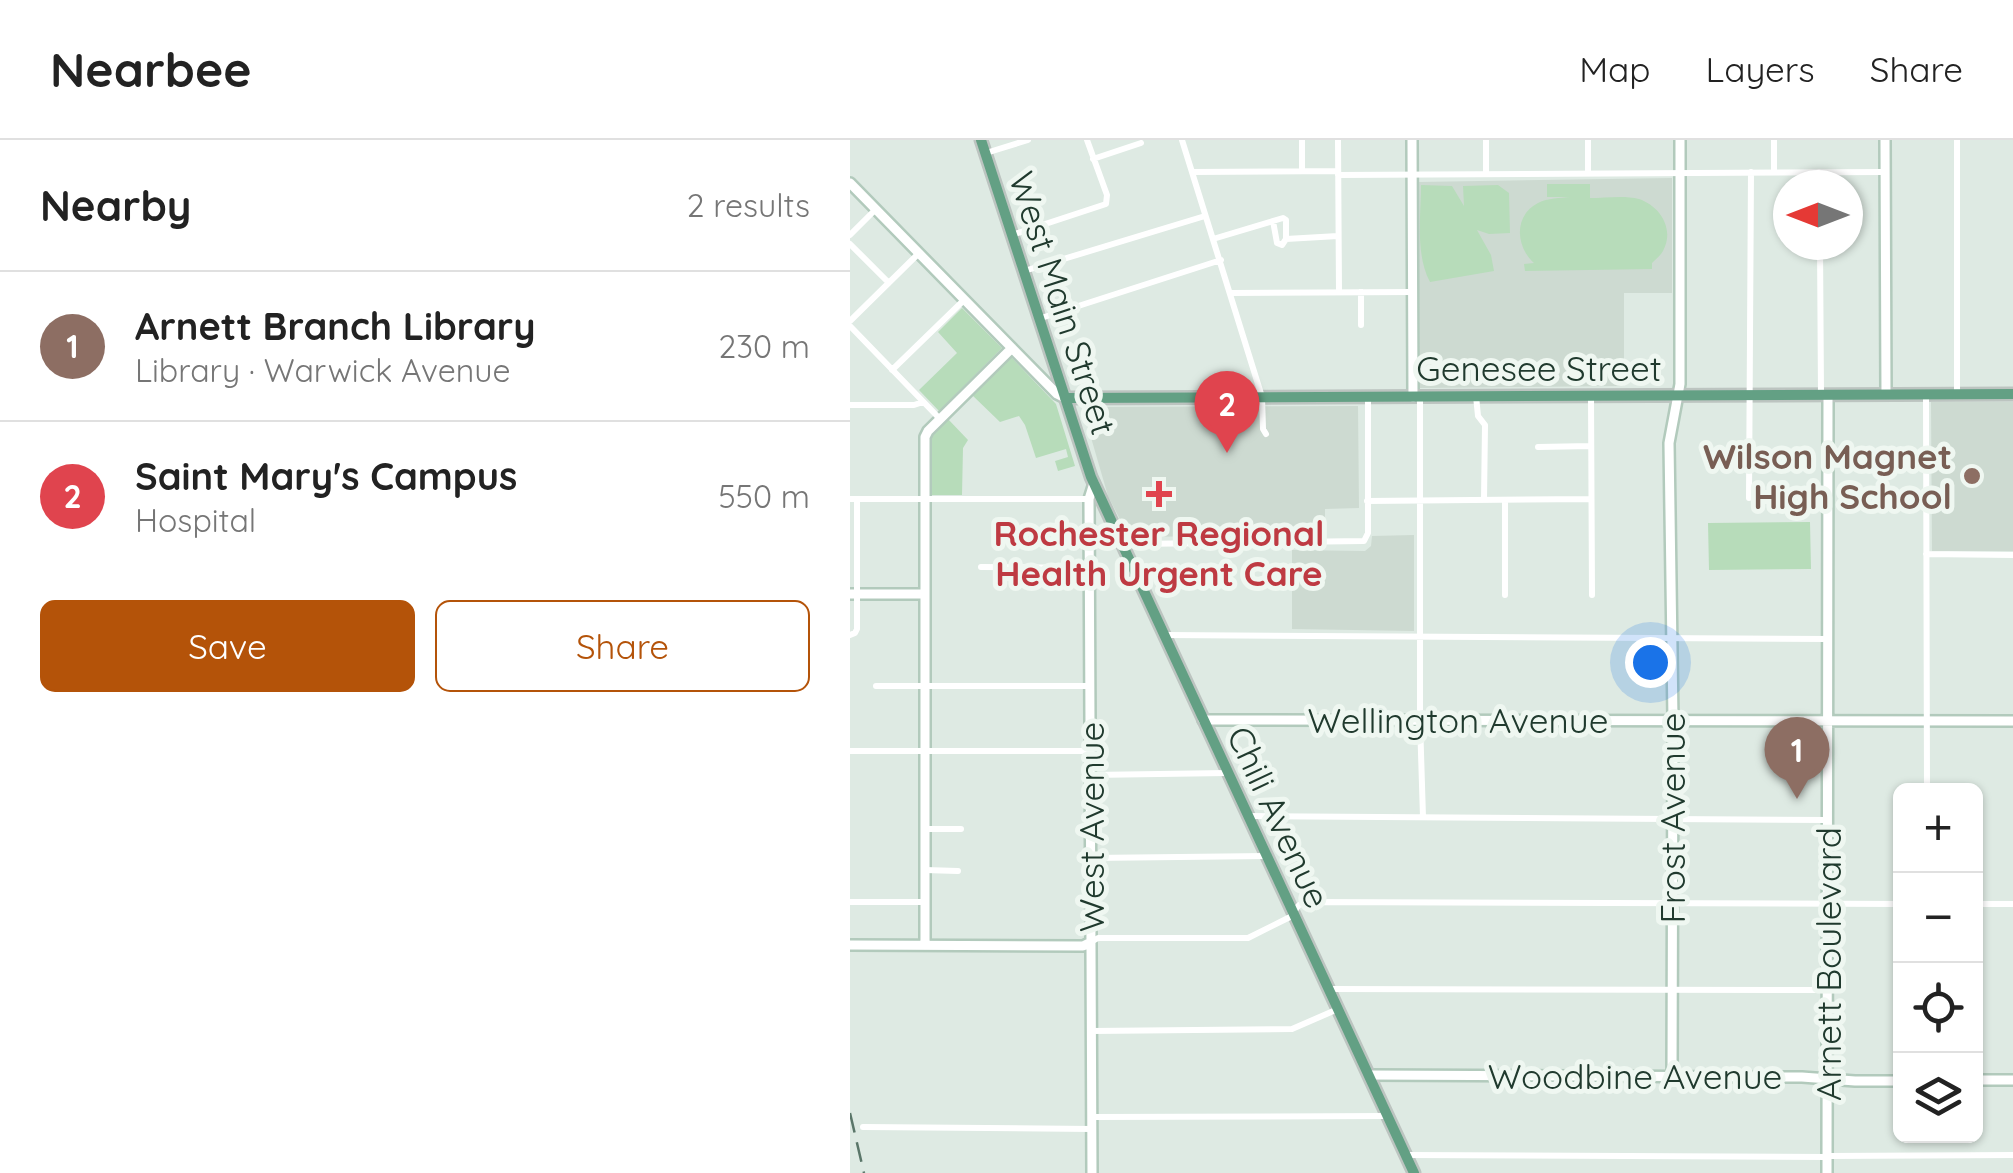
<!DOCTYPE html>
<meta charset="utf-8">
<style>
:root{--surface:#fff;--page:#f2f2f2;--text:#222;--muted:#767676;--line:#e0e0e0;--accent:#b45309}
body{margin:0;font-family:Quicksand,sans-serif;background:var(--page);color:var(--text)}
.controls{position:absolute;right:30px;bottom:30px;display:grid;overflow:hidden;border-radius:15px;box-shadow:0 2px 8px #0004}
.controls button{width:90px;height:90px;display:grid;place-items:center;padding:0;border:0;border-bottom:2px solid var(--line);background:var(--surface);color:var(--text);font:50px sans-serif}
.compass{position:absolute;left:923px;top:30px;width:90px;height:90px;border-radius:50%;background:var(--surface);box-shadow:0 2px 8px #0004;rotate:270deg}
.you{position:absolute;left:800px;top:522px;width:35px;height:35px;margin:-25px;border:8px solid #fff;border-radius:50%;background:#1a73e8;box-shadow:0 0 0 15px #1a73e833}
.badge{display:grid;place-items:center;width:65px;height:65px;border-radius:50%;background:var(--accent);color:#fff;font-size:32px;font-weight:700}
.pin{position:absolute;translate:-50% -82px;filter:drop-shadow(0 2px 5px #0008)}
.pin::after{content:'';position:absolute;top:52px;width:35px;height:30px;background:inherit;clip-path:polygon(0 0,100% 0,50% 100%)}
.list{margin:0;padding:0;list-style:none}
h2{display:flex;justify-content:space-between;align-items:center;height:130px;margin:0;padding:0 40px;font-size:42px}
h2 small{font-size:32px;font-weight:400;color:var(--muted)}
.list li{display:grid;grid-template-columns:65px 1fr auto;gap:30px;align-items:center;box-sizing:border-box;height:150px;padding:0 40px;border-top:2px solid var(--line)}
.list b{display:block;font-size:38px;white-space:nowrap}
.list p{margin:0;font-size:32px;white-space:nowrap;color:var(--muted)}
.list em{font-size:32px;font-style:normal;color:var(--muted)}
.actions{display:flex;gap:20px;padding:30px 40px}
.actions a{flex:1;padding:22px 0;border:2px solid var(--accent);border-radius:15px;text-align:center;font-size:35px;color:var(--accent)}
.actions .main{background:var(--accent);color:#fff}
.icon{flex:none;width:55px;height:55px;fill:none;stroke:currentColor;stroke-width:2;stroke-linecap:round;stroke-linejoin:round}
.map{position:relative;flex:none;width:1163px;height:1033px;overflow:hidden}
header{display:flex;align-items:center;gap:60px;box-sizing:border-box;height:140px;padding:0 50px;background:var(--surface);border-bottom:2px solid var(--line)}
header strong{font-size:48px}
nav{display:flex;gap:55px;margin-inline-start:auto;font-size:35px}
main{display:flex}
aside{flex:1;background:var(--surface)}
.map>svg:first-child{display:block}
.built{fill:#cddad1}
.green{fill:#b7dcba}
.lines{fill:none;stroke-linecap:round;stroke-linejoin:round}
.secondary-casing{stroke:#b2cabc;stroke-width:14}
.primary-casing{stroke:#bcc4c0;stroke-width:15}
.street{stroke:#fff;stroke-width:6}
.secondary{stroke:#fff;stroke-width:9}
.primary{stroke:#63a084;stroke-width:10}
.rail{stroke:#5a7669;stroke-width:2.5;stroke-dasharray:20 10;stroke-linecap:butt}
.education-dot{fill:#8d6e63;stroke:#eff7f1;stroke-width:4}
.health-dot{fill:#e0444e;stroke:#eff7f1;stroke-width:4}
.labels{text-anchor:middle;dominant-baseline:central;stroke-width:10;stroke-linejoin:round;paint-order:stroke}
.street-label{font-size:35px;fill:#203a2e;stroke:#eff7f1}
.education-label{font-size:35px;font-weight:bold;fill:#785e54;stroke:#eff7f1;text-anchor:end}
.health-label{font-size:35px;font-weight:bold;fill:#be3a42;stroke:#eff7f1}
</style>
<header>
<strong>Nearbee</strong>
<nav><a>Map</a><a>Layers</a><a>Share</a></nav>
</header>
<main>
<aside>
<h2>Nearby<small>2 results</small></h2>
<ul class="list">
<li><span class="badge" style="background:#8d6e63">1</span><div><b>Arnett Branch Library</b><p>Library · Warwick Avenue</p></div><em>230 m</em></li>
<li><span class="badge" style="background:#e0444e">2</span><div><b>Saint Mary's Campus</b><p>Hospital</p></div><em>550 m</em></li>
</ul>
<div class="actions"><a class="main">Save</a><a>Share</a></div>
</aside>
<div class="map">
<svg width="1163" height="1033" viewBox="0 0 1163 1033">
<rect width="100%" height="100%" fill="#deeae3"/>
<path class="built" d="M822 38V153H774V246L570 248 568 42Z
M1081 262H1163V411H1082Z
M508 266 509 368 475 369V395L279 397 258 356 233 270 236 267Z
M564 395V491L442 489V410L515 411 521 406 522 396Z"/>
<path class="green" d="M697 44H740V58C755 58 774 55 789 59 810 66 825 89 813 111 811 115 806 119 802 123V129L675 131 674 124 684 123C666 107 663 76 688 63 698 58 710 58 720 57H697Z
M571 45 602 46 614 66 613 46 648 45 659 53 660 93 639 94 627 90 641 115 644 131 580 142C565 114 571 75 571 45Z
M112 168 152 208 89 271 69 250 107 213 88 192Z
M161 217 206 264 225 326 208 331 205 321 218 317 216 309 186 318 175 285 169 276 150 282 122 255Z
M98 279 118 300 113 308 112 355H81V351L78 350V299Z
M960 382 961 429 859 430 858 383Z"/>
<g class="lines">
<g class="secondary-casing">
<path id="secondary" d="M562 0 563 257
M1035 0 1036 254
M0 43 207 254 215 258
M0 454H74
M353 580 1163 581
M0 805 233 806 241 802
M75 805V297L78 291 162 208
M519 935 952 937 1005 941H1050
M822 936 823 580 819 303 830 244V0
M1126 940H1163
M242 1033 239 359 244 343
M977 1033 978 255"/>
</g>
<g class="primary-casing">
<path id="primary" d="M131 0 241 337 564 1033
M215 258 1163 254"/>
</g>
<path class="street" d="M332 0 412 257 413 289 416 294
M452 0V31
M488 0 489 152
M636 0V34
M1107 0V254
M136 13 178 0
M243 19 291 3
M342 32 488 31
M924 32V0
M969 32V45
M738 33V0
M488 35 1035 32
M423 81 427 103 432 105 436 99
M0 95 26 69
M162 95 256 64 257 55 237 0
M363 99 433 78 436 80V99L488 96
M0 104 39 143
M970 105 971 254
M174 131 355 76
M511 152V185
M381 153 563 152
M188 179 371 120
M0 181 69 113
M0 186 90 279
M42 230 114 160
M1076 255 1077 650
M626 256 628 276 635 285 634 360
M570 257V581L573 677
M741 257 742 455
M0 265H64L73 262
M688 307 741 306
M899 358 901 32
M0 359H239
M655 360V455
M517 361 741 359
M273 407 285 404 514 401 518 393V257
M1076 414 1163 415
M131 427 239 428
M0 495 5 493 7 489V359
M316 495 978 499
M26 546H240
M0 611H240
M241 635 377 633
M400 676 977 680
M75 689H111
M241 718 417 716
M75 730 108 731
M0 762H75
M1126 764H1163
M241 802 248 798H398L440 777 449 765 457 762 1050 764
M480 849 978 850
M242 891 442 889 488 869
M242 977 538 976
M13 987 242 989
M557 1015 978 1017
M978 1016 1163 1015"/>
<use href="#secondary" class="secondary"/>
<use href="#primary" class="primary"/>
<path class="rail" d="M0 973 14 1033"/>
</g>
<circle class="education-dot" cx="1122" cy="336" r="10"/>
<path class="health-dot" d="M304 339h10v10h10v10h-10v10h-10v-10h-10v-10h10z"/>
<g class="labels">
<g class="street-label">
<text transform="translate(213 163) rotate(72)">West Main Street</text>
<text x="689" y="228">Genesee Street</text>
<text x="608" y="580">Wellington Avenue</text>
<text transform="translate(429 677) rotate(65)">Chili Avenue</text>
<text transform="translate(822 678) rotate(-90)">Frost Avenue</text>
<text transform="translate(241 687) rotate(-90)">West Avenue</text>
<text transform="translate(978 824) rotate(-90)">Arnett Boulevard</text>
<text x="785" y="936">Woodbine Avenue</text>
</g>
<g class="education-label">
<text x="1102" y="316">Wilson Magnet<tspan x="1102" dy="40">High School</tspan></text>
</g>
<g class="health-label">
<text x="309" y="393">Rochester Regional<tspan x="309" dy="40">Health Urgent Care</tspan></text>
</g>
</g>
</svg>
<div class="controls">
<button>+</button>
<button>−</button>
<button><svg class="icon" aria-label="locate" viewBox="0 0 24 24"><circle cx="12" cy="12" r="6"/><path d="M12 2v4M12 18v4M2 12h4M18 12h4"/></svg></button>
<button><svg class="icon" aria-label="layers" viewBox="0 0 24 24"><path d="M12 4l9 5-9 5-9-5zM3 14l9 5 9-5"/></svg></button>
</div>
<svg class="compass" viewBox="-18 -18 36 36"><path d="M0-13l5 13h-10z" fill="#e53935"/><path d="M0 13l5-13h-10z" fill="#767676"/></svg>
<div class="you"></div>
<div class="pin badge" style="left:947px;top:659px;background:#8d6e63">1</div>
<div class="pin badge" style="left:377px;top:313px;background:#e0444e">2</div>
</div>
</main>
